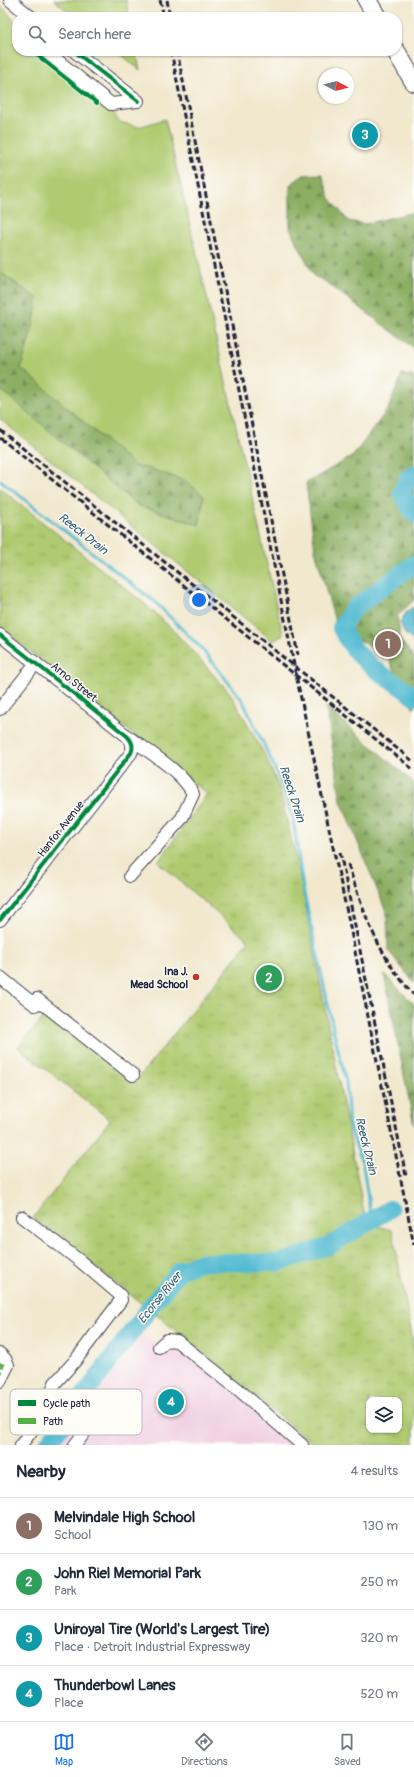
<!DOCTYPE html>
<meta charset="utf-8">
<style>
:root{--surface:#fff;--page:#f6f6f7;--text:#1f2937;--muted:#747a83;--line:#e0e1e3;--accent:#1a73e8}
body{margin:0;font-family:Pangolin,sans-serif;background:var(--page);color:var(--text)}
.controls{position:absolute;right:12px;bottom:12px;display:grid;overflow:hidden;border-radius:8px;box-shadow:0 1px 3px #0004}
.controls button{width:36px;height:36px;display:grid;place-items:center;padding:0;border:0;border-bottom:1px solid var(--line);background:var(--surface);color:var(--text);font:20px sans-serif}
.compass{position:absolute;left:318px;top:68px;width:36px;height:36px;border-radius:50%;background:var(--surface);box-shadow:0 1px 3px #0004;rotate:97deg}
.you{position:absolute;left:199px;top:600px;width:14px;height:14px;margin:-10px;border:3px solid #fff;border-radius:50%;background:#1a73e8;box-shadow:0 0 0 6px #1a73e833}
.badge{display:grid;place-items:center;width:26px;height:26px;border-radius:50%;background:var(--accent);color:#fff;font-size:13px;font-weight:700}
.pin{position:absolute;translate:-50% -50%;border:2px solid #fff;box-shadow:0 1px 4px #0006}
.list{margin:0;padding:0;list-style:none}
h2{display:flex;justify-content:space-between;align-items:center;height:52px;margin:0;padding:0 16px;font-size:17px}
h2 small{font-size:13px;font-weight:400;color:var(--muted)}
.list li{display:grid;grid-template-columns:26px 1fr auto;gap:12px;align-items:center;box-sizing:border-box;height:56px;padding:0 16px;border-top:1px solid var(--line)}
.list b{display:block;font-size:15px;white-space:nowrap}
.list p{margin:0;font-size:13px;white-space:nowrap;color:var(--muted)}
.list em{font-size:13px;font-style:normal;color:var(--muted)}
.icon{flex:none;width:22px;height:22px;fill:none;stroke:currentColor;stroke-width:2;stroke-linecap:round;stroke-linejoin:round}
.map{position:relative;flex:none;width:414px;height:1445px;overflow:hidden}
.search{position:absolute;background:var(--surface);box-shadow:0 1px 3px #0004;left:12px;right:12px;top:12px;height:44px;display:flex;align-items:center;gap:10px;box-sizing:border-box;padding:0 14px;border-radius:16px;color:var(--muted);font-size:15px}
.sheet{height:276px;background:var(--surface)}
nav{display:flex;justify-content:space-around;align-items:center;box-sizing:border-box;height:56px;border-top:1px solid var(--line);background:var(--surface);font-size:11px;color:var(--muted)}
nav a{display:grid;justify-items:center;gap:2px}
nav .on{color:var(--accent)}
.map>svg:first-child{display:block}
.built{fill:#f1d0e3}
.grass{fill:#afca70;stroke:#687656}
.forest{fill:url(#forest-firs);stroke:#56684e}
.park{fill:url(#park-tufts);stroke:#687656;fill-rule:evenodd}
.water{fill:url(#water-ripples);stroke:#3b6e86}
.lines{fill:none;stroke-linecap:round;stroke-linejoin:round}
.stream{stroke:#54bbd2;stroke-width:3}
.river{stroke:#54bbd2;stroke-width:18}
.minor-casing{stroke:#414051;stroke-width:14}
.highway-casing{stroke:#414051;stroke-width:20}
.minor{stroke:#fff;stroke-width:12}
.highway{stroke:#fff;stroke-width:18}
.rail{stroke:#22223b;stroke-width:3;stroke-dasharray:6 3;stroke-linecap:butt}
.quiet{stroke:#55b146;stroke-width:3;stroke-dasharray:6 3;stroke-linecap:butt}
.cycleway-casing{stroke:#fdfcf7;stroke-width:6}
.cycleway{stroke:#00873e;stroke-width:4}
.poi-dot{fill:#c8321e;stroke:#fdfcf7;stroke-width:1.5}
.labels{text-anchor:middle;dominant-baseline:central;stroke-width:3;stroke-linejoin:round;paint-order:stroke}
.street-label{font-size:11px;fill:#22223b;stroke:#fdfcf7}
.poi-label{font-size:11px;font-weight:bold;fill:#22223b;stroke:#fdfcf7;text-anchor:end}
.water-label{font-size:12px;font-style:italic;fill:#365f77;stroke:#fdfcf7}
.key{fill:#fdfcf7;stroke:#bbbbbf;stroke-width:1}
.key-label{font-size:11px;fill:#22223b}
</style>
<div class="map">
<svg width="414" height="1445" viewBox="0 0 414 1445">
<defs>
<pattern id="forest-firs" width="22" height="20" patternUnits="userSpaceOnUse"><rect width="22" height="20" fill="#8bae62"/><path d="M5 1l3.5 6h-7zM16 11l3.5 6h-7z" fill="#718d52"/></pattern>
<pattern id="park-tufts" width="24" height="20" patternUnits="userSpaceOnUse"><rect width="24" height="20" fill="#afca70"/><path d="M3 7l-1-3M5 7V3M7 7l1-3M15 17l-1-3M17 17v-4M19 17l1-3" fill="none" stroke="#96ad62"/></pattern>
<pattern id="water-ripples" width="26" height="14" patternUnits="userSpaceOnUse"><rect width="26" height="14" fill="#54bbd2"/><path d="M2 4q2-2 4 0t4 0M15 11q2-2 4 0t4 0" fill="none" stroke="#4598ac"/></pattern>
</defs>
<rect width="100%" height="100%" fill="#fdfcf7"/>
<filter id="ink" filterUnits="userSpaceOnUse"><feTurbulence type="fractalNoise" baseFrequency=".025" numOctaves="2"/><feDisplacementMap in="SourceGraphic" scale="8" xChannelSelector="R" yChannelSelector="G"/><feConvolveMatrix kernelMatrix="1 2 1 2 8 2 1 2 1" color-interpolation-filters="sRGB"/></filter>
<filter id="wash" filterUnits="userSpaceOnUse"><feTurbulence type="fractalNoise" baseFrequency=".012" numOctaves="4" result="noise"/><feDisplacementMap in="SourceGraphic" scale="16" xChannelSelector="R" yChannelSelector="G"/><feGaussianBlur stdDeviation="0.9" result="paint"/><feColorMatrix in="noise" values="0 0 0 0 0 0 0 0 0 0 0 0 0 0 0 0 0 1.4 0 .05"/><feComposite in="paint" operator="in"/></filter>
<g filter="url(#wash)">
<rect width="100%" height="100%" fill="#f1e8ce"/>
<path class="built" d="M144 1335 159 1347 167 1340 302 1445H57Z"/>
<path class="grass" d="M54 0H126L129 17H75Z
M0 6C18 20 17 29 17 51H38L114 113 119 122 139 127 165 119 205 289 283 635 273 641 0 419Z
M117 51H136L140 70Z"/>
<path class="forest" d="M322 174 330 198 348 221 365 224 414 212V348L323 280 314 276 290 229V185L303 175Z
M0 272 38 299 33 326 21 368 135 466 151 469 186 481 204 496 199 525 137 505 0 389Z
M402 374 414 377V600L397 616 401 641 414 657V709L401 689 389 659 336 625 315 550 306 483 353 456 388 409Z
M326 707 414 783V983L388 950 387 914 341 801Z
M384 974 414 1004V1125Z"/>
<path class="park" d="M0 488 146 605 171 628 230 693 266 757 279 788 298 866 366 1223 392 1230 414 1346V1445H314L170 1326 33 1218 110 1120 18 1047 46 1015 135 1082 249 941 158 862 207 794 0 627ZM369 1400H399V1430H369Z"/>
<path class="water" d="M414 607V641L405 634 400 622 408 610Z"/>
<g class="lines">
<path class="stream" d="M0 480 155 602 202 649 243 701 274 766 293 817 303 888 335 1037 346 1081 349 1125 363 1165 371 1220"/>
<path class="river" d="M414 474 408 478 402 493 414 514
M414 564 353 609 341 628C347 641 357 654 369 664 383 677 400 684 414 697
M47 1445 155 1301 180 1270 202 1262 278 1263 329 1246 390 1209"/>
</g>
</g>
<g filter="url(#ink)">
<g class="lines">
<g class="minor-casing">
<path id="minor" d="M10 0 31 17
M46 51 111 104 138 101
M74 51 138 101
M0 635 127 736C132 741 134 747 131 753L0 920
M0 709 36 663
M130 738C149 752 184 773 193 794L182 818 130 876
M0 977 35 1005
M37 999 133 1075
M159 1347 167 1340 177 1341 239 1390 302 1445
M0 1354 5 1359 8 1365 0 1381
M21 1445 53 1402 52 1391 55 1383 75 1361 121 1300 120 1295 80 1261 22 1217
M75 1445 88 1428 90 1421 108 1401"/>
</g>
<g class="highway-casing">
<path id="highway" d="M367 0 377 17
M396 51 414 82"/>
</g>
<use href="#minor" class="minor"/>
<use href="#highway" class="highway"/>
<path class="rail" d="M160 0 164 17
M167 0 170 17
M171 51 296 675 348 917 414 1245
M177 51 298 655
M0 430 414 762
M0 438 414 770
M340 852 406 1176
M348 864C364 914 378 956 414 995"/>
<path class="quiet" d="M0 1364 3 1365 0 1373"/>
<g class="cycleway-casing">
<path id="cycleway" d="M32 51 97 103
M74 51 138 101
M0 635 127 736C132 741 134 747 131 753L0 920"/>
</g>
<use href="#cycleway" class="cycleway"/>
</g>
</g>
<circle class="poi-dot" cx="196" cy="977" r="4"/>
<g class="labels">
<g class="street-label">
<text transform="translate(74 682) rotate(39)">Arno Street</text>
<text transform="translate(61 829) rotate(-52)">Hanfor Avenue</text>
</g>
<g class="poi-label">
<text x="188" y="971">Ina J.<tspan x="188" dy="13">Mead School</tspan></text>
</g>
<g class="water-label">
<text transform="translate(83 534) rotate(38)">Reeck Drain</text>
<text transform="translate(292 794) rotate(72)">Reeck Drain</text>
<text transform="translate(366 1146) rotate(76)">Reeck Drain</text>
<text transform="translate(160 1298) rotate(-51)">Ecorse River</text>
</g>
</g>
<rect x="10" y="1389" width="132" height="46" rx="6" class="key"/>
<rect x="18" y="1400" width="18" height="6" fill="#00873e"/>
<rect x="18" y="1418" width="18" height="6" fill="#55b146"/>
<g class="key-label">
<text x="43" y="1407">Cycle path</text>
<text x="43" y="1425">Path</text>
</g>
</svg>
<div class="controls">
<button><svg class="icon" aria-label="layers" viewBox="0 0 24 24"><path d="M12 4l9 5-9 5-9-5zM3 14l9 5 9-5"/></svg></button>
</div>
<svg class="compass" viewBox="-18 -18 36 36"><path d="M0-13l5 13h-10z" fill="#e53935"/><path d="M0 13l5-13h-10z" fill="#747a83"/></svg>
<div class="you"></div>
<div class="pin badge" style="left:388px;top:644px;background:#8d6e63">1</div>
<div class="pin badge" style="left:269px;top:978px;background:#2e9e5b">2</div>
<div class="pin badge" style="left:365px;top:135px;background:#0f9aa8">3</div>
<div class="pin badge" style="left:171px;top:1402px;background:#0f9aa8">4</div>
<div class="search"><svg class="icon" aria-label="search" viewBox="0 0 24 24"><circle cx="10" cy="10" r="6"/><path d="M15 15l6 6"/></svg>Search here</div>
</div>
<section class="sheet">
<h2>Nearby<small>4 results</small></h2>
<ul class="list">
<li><span class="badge" style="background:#8d6e63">1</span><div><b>Melvindale High School</b><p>School</p></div><em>130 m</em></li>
<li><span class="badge" style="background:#2e9e5b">2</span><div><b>John Riel Memorial Park</b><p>Park</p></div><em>250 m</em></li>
<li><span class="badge" style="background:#0f9aa8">3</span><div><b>Uniroyal Tire (World's Largest Tire)</b><p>Place · Detroit Industrial Expressway</p></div><em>320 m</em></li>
<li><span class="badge" style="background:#0f9aa8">4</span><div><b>Thunderbowl Lanes</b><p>Place</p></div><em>520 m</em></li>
</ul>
</section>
<nav>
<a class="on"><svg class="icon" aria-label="map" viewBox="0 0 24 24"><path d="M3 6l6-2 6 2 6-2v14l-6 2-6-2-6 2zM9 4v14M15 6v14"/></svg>Map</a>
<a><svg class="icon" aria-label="directions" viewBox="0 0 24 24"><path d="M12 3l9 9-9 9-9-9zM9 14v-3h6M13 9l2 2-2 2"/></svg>Directions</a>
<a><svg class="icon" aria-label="saved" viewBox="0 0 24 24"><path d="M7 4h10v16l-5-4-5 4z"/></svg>Saved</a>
</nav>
